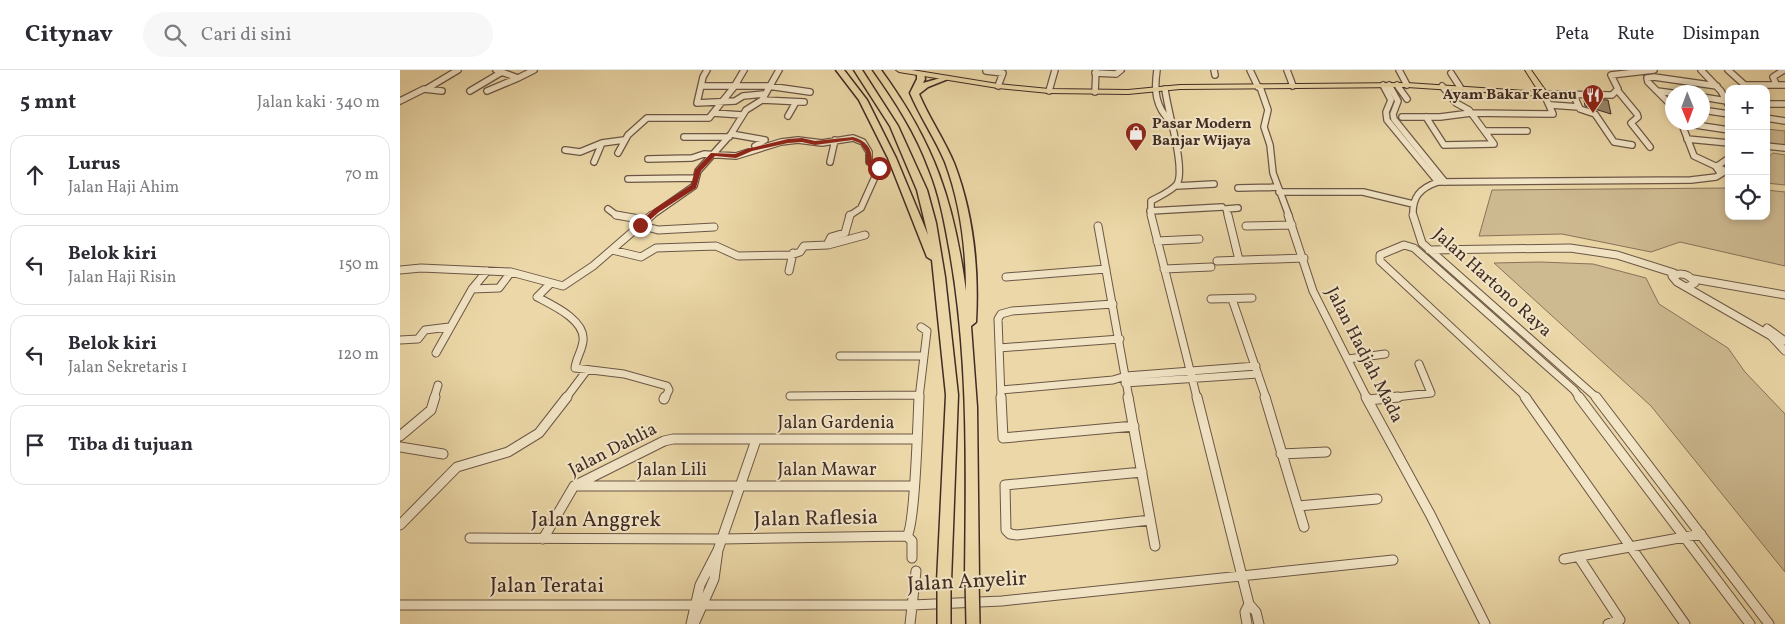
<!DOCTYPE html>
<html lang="id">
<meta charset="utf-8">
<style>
:root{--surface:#fff;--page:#f7f7f7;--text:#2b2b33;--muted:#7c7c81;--line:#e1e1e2}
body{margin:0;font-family:Vollkorn,serif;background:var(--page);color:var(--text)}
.controls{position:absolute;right:15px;top:15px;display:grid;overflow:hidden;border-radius:10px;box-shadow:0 2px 8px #0003}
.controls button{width:45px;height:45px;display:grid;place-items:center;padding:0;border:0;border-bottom:1px solid var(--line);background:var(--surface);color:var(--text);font:25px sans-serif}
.compass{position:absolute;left:1265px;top:15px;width:45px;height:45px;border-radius:50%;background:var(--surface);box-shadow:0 2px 8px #0003;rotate:179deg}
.stop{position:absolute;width:15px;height:15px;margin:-11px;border:4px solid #8f2418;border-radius:50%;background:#fff}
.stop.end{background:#8f2418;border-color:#fff;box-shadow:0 1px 5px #0008}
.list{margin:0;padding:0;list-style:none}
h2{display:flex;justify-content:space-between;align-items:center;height:65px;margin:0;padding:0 20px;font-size:21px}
h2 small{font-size:16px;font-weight:400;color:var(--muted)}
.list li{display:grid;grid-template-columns:32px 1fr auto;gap:15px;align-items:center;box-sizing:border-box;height:80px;margin:0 10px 10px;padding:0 10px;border:1px solid var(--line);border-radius:15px}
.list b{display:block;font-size:19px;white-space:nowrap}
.list p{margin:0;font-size:16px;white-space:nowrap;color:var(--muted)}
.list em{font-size:16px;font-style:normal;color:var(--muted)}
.icon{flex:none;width:28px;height:28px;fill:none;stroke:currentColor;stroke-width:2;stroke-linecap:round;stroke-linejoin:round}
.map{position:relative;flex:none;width:1385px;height:554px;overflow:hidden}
header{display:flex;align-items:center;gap:30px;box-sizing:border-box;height:70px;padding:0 25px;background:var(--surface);border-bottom:1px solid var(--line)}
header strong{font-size:24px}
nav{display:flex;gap:28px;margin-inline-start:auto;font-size:18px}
.search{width:350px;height:45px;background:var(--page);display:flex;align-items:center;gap:12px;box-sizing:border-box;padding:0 18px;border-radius:28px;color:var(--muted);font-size:19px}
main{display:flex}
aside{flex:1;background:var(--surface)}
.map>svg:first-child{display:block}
.green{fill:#ceba91;stroke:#88735b}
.building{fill:#998569;stroke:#412c25}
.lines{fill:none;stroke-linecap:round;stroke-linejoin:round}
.minor-far2-casing{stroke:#6c5746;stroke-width:8}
.minor-far1-casing{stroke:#6c5746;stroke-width:9}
.minor-casing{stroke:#6c5746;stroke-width:11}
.major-casing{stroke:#412c25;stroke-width:2}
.highway-casing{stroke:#412c25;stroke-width:3}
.minor-far2{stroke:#f2e5c6;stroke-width:5.5}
.minor-far1{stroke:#f2e5c6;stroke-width:7}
.minor{stroke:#f2e5c6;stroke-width:9}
.major{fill:#ebd7a7;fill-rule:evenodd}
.highway{fill:#ebd7a7;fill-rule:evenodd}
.highway-bridge-casing{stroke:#412c25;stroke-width:16;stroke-linecap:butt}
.highway-bridge{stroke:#ebd7a7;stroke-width:13}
.route{fill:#8f2418}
.labels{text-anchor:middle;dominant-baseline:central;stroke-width:4;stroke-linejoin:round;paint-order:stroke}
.far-poi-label{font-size:15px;font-weight:bold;fill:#412c25;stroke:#f2e5c6;text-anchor:end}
.street-label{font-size:18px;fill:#412c25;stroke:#f2e5c6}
.near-street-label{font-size:21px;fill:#412c25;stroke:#f2e5c6}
</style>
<header>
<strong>Citynav</strong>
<div class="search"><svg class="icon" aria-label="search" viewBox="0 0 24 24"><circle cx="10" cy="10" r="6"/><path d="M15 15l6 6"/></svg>Cari di sini</div>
<nav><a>Peta</a><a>Rute</a><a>Disimpan</a></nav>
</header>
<main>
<aside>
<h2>5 mnt<small>Jalan kaki · 340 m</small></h2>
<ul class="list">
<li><svg class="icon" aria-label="ahead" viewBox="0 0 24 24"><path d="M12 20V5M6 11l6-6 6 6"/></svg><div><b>Lurus</b><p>Jalan Haji Ahim</p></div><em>70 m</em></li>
<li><svg class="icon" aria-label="left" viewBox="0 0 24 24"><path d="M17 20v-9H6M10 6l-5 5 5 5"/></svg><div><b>Belok kiri</b><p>Jalan Haji Risin</p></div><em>150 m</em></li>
<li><svg class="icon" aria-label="left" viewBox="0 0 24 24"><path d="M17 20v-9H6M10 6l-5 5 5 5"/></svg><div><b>Belok kiri</b><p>Jalan Sekretaris 1</p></div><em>120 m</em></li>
<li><svg class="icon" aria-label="arrive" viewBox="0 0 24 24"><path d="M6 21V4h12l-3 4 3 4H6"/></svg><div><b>Tiba di tujuan</b></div></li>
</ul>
</aside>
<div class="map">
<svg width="1385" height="554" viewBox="0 0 1385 554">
<rect width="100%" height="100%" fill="#ebd7a7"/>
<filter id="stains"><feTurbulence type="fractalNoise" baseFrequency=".004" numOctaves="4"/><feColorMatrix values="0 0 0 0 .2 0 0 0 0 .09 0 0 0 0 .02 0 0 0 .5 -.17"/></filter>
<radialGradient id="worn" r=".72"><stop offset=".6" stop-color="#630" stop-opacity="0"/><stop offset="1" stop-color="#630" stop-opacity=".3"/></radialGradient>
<path class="green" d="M1366 59 1385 61V79H1366Z
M1373 83 1385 85V115L1366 113V89Z
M1329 118V146H1366V120L1385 122V196L1280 172 1251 182 1162 164 1079 166 1092 120Z
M1140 192 1193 194 1246 208 1259 234 1328 278 1345 302 1385 344V502L1251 336 1094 193Z"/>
<path class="building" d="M1192 29 1208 30 1211 44 1185 36 1184 30 1194 32Z"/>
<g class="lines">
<g class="minor-far2-casing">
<path id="minor-far2" d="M307 0 303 7 297 33 335 31 343 26 364 24
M757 0C754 20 755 37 771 52
M814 0 815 5
M850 0 858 17
M887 0 893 16
M999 0 1007 15
M1301 0 1321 21 1329 36
M1328 0 1347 17
M586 1 603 3 598 16
M695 3 716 4 721 0
M1051 3 1060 17
M118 8 134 0
M1376 14 1373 7 1384 0
M983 15 991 30 986 42 987 50 1038 112
M989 15 998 31 993 44 994 49 1045 112
M997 15 1007 29
M1344 15H1385
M301 16H368L410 22
M860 17 868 40 864 57 870 75 873 103 889 146
M28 18 58 0
M70 21 102 2
M87 21 118 8 96 0
M649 21 655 0
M1218 21 1237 44 1238 47 1231 53 1250 77
M1257 21 1272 23
M695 22 696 0
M1144 24 1212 25 1218 19 1211 5 1254 0
M1174 26 1180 39 1195 44 1214 72 1232 75
M1302 27 1327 31
M362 30 404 32
M0 31 24 19 42 21
M1366 34H1385
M1151 35 1179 37
M1272 36 1248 12 1247 8 1254 7 1317 16
M1302 40 1329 44
M313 43 342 45
M388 46 396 32
M1002 47H1040L1071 43 1153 44 1144 24
M1026 47 1044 75 1094 74 1069 40 1056 33 1042 16
M1366 48 1385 51
M1281 52 1294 86 1326 101
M1282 53 1329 60
M1086 61H1127
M331 64 365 70 355 76
M284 67H329
M1287 69 1329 73
M1366 76 1385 78
M165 80 180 82 202 73
M218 83 228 65 247 48H309L334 17 344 0
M248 89 292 88 304 84 336 86 381 72 398 70 422 73 453 68 463 72 469 82V92L479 98 461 138 449 146
M194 92 202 73 224 70
M430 92 435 70
M1319 101 1316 97 1329 88
M228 109 296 108
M776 116 814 114
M838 118 877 117
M879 122H963L1013 134
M208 139 216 145 223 146
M750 141 822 137
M251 146 294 116 298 101 331 64 346 40 362 30 379 0
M751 146V131C758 127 772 121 777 114 786 99 767 39 765 19
M828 146 826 139 838 138
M1013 146C1012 127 1020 118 1038 112L1291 110 1316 107 1329 99"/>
</g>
<g class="minor-far1-casing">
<path id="minor-far1" d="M216 145 245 150
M751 145 797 328
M828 145 839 190
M888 145 913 221 967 328
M1013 145 1022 173 1197 328
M240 155 258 160 314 157
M698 156 729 328
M846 156 892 155
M757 171 799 169
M428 175 465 165
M212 180 241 187 256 178 316 176 338 186 391 185 400 182 404 176 427 175 431 167 445 163 450 145
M1029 180 1170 178 1217 185 1274 203
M817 191 904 188
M764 199 811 197
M0 200 21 198 111 202 163 216 193 196 252 145
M389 201 393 183
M606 207 706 199
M1294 209 1385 225
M150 214 137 227C152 235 186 250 183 271 182 281 176 288 175 298L224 304 267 316 269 320 265 328
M1287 217 1295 213C1289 204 1282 202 1272 206L1277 212 1371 266 1385 281
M72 219 99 218 111 202
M811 229 852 228
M832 229 866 328
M1367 258 1385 271
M0 270 18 269 25 260 49 257
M599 278 720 269
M36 283 72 219 87 201
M440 286H524
M948 289 985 284
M725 313 858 304
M601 320 713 310 726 306 856 296
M390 326 520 325
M34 328 38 315
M166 328 187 300
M519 328 527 261 521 257
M601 328 598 249 601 244 612 241 713 234
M987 328 1031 323 1019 294
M1127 328 980 191V185L1004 175 1014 178 1174 320 1180 328"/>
</g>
<g class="minor-casing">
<path id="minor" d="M601 327 603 368 734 356
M728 327 755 476
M797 327 849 534 856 542 859 554
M865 327 904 457
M966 327 1030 444 1085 554
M1125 327 1285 554
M1179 327 1350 554
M1196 327 1369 554
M264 329 265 327
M968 330 998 327
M0 366 31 340 35 327
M0 377 43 384
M881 384 926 382
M742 402 605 415 606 460 610 464 617 465 750 450
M174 416H514
M898 436 977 429
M0 455 57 397 108 382 139 363 167 327
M507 466 512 471V488
M70 468 322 469 507 466C515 455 518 348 519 327
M143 469 174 416 264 371 273 369H517
M1178 486 1220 550 1208 554
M1164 489 1301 464
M0 535H512L602 531 993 490
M291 554 300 515 318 480 356 370
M294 554 314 509 318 480
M510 554 516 501
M847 554 845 542 849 534"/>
</g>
<g class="major-casing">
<path id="major" d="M496 0H512L598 14 649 19 728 20 780 15 1007 13 1139 22 1125 0H1131L1148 24 1144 26 1007 17 780 19 728 24 649 23 598 18 499 2Z"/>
</g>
<g class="highway-casing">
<path id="highway" d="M436 0H444L467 30 496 88 528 165 517 120 490 56 454 0H462L498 56 527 120 536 153 545 207 558 325 551 512 549 517 544 519 539 517 537 512 546 325 532 190 527 187 488 88 459 30Z
M473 0H481C535 74 554 132 566 221 566 178 560 132 545 92 535 68 520 47 510 23L517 9V2L524 4 525 9 523 13 544 7 548 9 528 17 519 24C529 48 544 69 554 93 573 142 579 199 576 252L571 256 577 337 579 509 577 514 572 516 567 514 565 509C566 400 569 291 550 183 545 155 540 126 529 99 516 63 495 31 473 0Z"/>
</g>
<use href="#minor-far2" class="minor-far2"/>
<use href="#minor-far1" class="minor-far1"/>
<use href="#minor" class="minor"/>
<use href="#major" class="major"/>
<use href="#highway" class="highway"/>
<g class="highway-bridge-casing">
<path id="highway-bridge" d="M572 509 573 554
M544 512V554"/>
</g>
<use href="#highway-bridge" class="highway-bridge"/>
</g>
<path class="route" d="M453 67C466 71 472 77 472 92L481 97V100L466 94V82L460 73 452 70 415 75 402 72 388 73 352 81 336 88 315 86 301 101 296 118 259 142 243 156 237 155 254 139 291 115 295 100 311 83 335 84 347 79 388 69 402 68 415 71Z"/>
<defs>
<g id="restaurant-pin" transform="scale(1.125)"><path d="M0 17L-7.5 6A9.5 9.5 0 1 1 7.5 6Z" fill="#8f2418" stroke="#f2e5c6"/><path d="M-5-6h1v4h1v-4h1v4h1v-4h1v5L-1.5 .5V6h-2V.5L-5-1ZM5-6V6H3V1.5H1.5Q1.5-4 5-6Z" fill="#fff"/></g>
<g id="shop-pin" transform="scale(1.125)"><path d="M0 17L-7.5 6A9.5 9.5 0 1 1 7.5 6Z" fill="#8f2418" stroke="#f2e5c6"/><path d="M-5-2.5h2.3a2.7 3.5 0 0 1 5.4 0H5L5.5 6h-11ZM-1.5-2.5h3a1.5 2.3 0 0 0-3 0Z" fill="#fff"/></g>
</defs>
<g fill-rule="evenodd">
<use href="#restaurant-pin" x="1193" y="25"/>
<use href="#shop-pin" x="736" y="63"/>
</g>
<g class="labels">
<g class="far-poi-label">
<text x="1177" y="25">Ayam Bakar Keanu</text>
<text x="752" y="54" text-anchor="start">Pasar Modern<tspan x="752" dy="17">Banjar Wijaya</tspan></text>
</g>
<g class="street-label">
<text transform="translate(1092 213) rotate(42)">Jalan Hartono Raya</text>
<text transform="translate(964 285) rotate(63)">Jalan Hadjah Mada</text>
<text x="436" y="353">Jalan Gardenia</text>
<text transform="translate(213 380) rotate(-27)">Jalan Dahlia</text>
<text x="272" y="400">Jalan Lili</text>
<text x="427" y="400">Jalan Mawar</text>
</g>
<g class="near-street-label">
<text transform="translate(416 449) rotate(-1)">Jalan Raflesia</text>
<text x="196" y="450">Jalan Anggrek</text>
<text transform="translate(567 512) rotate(-3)">Jalan Anyelir</text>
<text x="147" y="516">Jalan Teratai</text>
</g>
</g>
<rect width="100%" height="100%" filter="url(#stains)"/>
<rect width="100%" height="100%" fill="url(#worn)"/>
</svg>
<div class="controls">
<button>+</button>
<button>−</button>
<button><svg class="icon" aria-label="locate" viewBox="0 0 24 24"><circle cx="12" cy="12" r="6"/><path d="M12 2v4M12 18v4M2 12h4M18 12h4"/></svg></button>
</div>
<svg class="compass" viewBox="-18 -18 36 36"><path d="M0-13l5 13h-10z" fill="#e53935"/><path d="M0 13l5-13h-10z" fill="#7c7c81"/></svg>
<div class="stop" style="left:479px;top:98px"></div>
<div class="stop end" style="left:240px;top:155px"></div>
</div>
</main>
